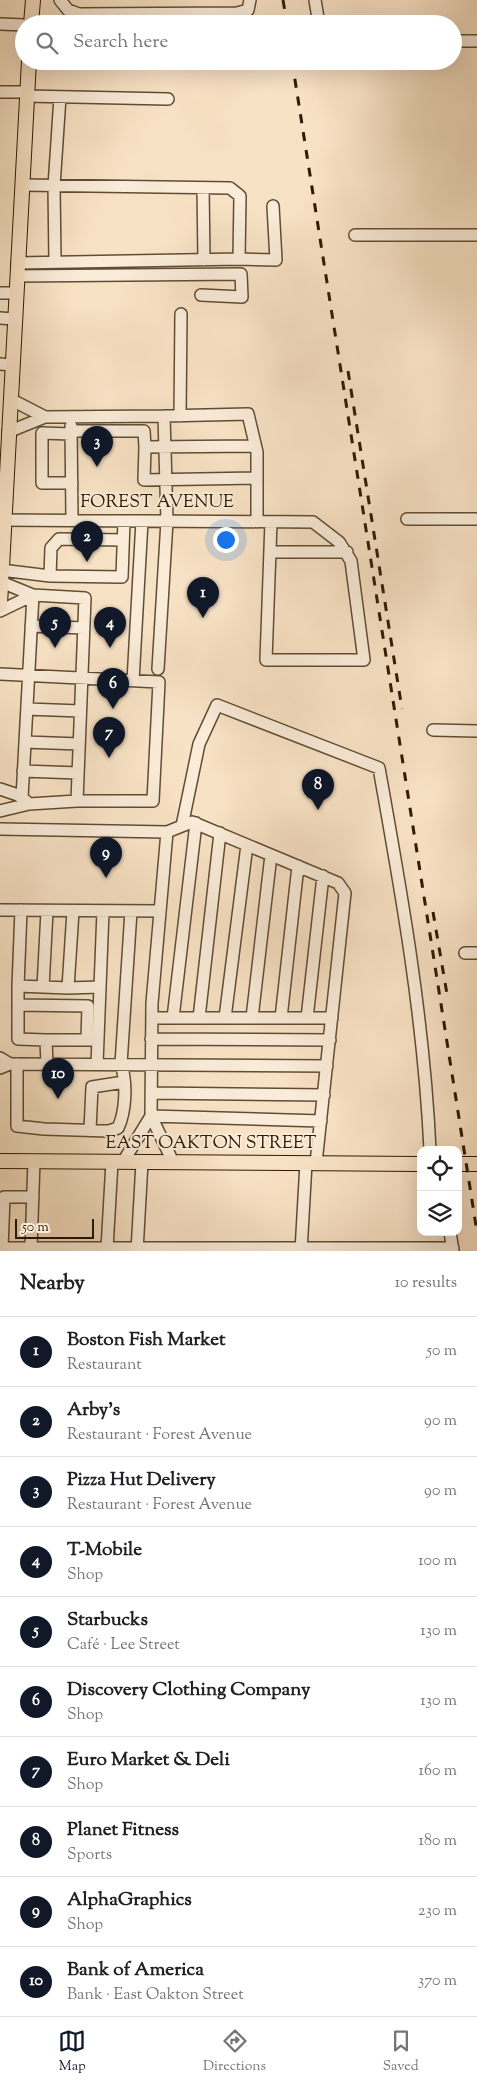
<!DOCTYPE html>
<meta charset="utf-8">
<style>
:root{--surface:#fff;--page:#f2f2f2;--text:#202124;--muted:#757577;--line:#e0e0e0;--accent:#111827}
body{margin:0;font-family:"Sorts Mill Goudy",serif;background:var(--page);color:var(--text)}
.controls{position:absolute;right:15px;bottom:15px;display:grid;overflow:hidden;border-radius:10px;box-shadow:0 5px 20px #0002}
.controls button{width:45px;height:45px;display:grid;place-items:center;padding:0;border:0;border-bottom:1px solid var(--line);background:var(--surface);color:var(--text);font:25px sans-serif}
.scale{position:absolute;left:15px;bottom:12px;width:79px;box-sizing:border-box;padding-left:5px;border:2px solid #2e1b05;border-top:0;font-size:14px;line-height:18px;white-space:nowrap;color:#2e1b05;-webkit-text-stroke:4px #faecd9;paint-order:stroke}
.you{position:absolute;left:225px;top:539px;width:18px;height:18px;margin:-12px;border:4px solid #fff;border-radius:50%;background:#1a73e8;box-shadow:0 0 0 8px #1a73e833}
.badge{display:grid;place-items:center;width:32px;height:32px;border-radius:50%;background:var(--accent);color:#fff;font-size:16px;font-weight:700}
.pin{position:absolute;translate:-50% -41px;filter:drop-shadow(0 1px 2px #0008)}
.pin::after{content:'';position:absolute;top:26px;width:18px;height:15px;background:inherit;clip-path:polygon(0 0,100% 0,50% 100%)}
.list{margin:0;padding:0;list-style:none}
h2{display:flex;justify-content:space-between;align-items:center;height:65px;margin:0;padding:0 20px;font-size:21px}
h2 small{font-size:16px;font-weight:400;color:var(--muted)}
.list li{display:grid;grid-template-columns:32px 1fr auto;gap:15px;align-items:center;box-sizing:border-box;height:70px;padding:0 20px;border-top:1px solid var(--line)}
.list b{display:block;font-size:19px;white-space:nowrap}
.list p{margin:0;font-size:16px;white-space:nowrap;color:var(--muted)}
.list em{font-size:16px;font-style:normal;color:var(--muted)}
.icon{flex:none;width:28px;height:28px;fill:none;stroke:currentColor;stroke-width:2;stroke-linecap:round;stroke-linejoin:round}
.map{position:relative;flex:none;width:477px;height:1251px;overflow:hidden}
.search{position:absolute;background:var(--surface);box-shadow:0 5px 20px #0002;left:15px;right:15px;top:15px;height:55px;display:flex;align-items:center;gap:12px;box-sizing:border-box;padding:0 18px;border-radius:28px;color:var(--muted);font-size:19px}
.sheet{height:765px;background:var(--surface)}
nav{display:flex;justify-content:space-around;align-items:center;box-sizing:border-box;height:70px;border-top:1px solid var(--line);background:var(--surface);font-size:14px;color:var(--muted)}
nav a{display:grid;justify-items:center;gap:2px}
nav .on{color:var(--accent)}
.map>svg:first-child{display:block}
.lines{fill:none;stroke-linecap:round;stroke-linejoin:round}
.minor-casing{stroke:#604d35;stroke-width:14}
.major-casing{stroke:#2e1b05;stroke-width:16}
.minor{stroke:#faecd9;stroke-width:11}
.major{stroke:#f8e2c5;stroke-width:14}
.rail{stroke:#2e1b05;stroke-width:3;stroke-dasharray:9 9;stroke-linecap:butt}
.labels{text-anchor:middle;dominant-baseline:central;stroke-width:4;stroke-linejoin:round;paint-order:stroke}
.street-label{font-size:18px;fill:#2e1b05;stroke:#faecd9}
</style>
<div class="map">
<svg width="477" height="1251" viewBox="0 0 477 1251">
<rect width="100%" height="100%" fill="#f8e2c5"/>
<filter id="stains"><feTurbulence type="fractalNoise" baseFrequency=".004" numOctaves="4"/><feColorMatrix values="0 0 0 0 .2 0 0 0 0 .09 0 0 0 0 .02 0 0 0 .5 -.17"/></filter>
<radialGradient id="worn" r=".72"><stop offset=".6" stop-color="#630" stop-opacity="0"/><stop offset="1" stop-color="#630" stop-opacity=".3"/></radialGradient>
<g class="lines">
<g class="minor-casing">
<path id="minor" d="M60 0 68 10 79 14 237 13 248 10 250 0
M315 0 319 24
M0 24 24 25
M453 41H477
M0 92H27
M26 96 168 99
M203 188 204 260
M355 235H477
M239 259 276 260 273 206
M55 262 54 186 60 97
M17 263 239 259 240 196 230 188 22 185
M17 276 241 274 242 297 201 295
M0 293H16
M0 318 14 319
M0 364 12 365
M10 399 45 417
M180 416 181 314
M71 426 72 520
M71 431H144L145 447
M8 432 45 417 164 416
M71 434 42 433V483H72
M255 446 145 447 144 480 257 478
M407 519H477
M0 520 313 522 339 542 351 561 364 660H266L271 522
M270 552H347
M1 570 50 576 122 577 124 521
M50 576 51 548 59 539 123 540
M0 611 33 595 1 582
M31 626 84 628
M158 669 167 521 164 416 248 414 257 452V522
M0 674 159 682 153 801H77
M133 681 142 521
M27 709 80 711
M433 730 477 731
M25 742 79 744
M23 771 78 773
M0 789 18 795 26 801
M0 811 29 804 77 801 85 598 33 595 22 798
M182 826 199 744 217 705 379 768C402 896 424 1020 430 1150
M0 829 167 832 192 822 338 883 345 893 316 1163
M167 832 152 1003 151 1116 173 1162
M0 910 160 911
M21 910 18 986 43 987 47 911
M465 953H477
M18 986V1039L46 1040 47 1064
M43 987 68 988 73 911
M68 988 100 987
M18 1005 88 1006 87 1040
M152 1018H332
M173 1018 196 823
M199 1018 220 833
M225 1018 247 845
M252 1018 271 855
M281 1018 298 866
M307 1018 323 876
M151 1039 330 1040
M46 1040H94
M0 1058 10 1064 0 1068
M12 1064 327 1066
M17 1064V1126L44 1129 109 1131 118 1128C126 1111 127 1083 121 1064L131 911
M97 1064 103 911
M151 1093 324 1095
M151 1116 321 1121
M90 1130 92 1087 124 1082
M123 1162 151 1116
M450 1232 453 1251
M0 1248H453
M2 1248 4 1197H33
M31 1248 34 1161
M107 1248 112 1162
M137 1251 142 1162
M301 1251 306 1163"/>
</g>
<g class="major-casing">
<path id="major" d="M31 24 33 0
M0 605 29 61
M0 1161 421 1164
M458 1164H477"/>
</g>
<use href="#minor" class="minor"/>
<use href="#major" class="major"/>
<path class="rail" d="M283 0 287 24
M292 61 477 1232
M348 371 402 709
M433 912 448 1000"/>
</g>
<g class="labels">
<g class="street-label">
<text x="157" y="503">FOREST AVENUE</text>
<text x="211" y="1144">EAST OAKTON STREET</text>
</g>
</g>
<rect width="100%" height="100%" filter="url(#stains)"/>
<rect width="100%" height="100%" fill="url(#worn)"/>
</svg>
<div class="controls">
<button><svg class="icon" aria-label="locate" viewBox="0 0 24 24"><circle cx="12" cy="12" r="6"/><path d="M12 2v4M12 18v4M2 12h4M18 12h4"/></svg></button>
<button><svg class="icon" aria-label="layers" viewBox="0 0 24 24"><path d="M12 4l9 5-9 5-9-5zM3 14l9 5 9-5"/></svg></button>
</div>
<div class="scale">50 m</div>
<div class="you"></div>
<div class="pin badge" style="left:203px;top:618px">1</div>
<div class="pin badge" style="left:87px;top:562px">2</div>
<div class="pin badge" style="left:97px;top:467px">3</div>
<div class="pin badge" style="left:110px;top:648px">4</div>
<div class="pin badge" style="left:55px;top:648px">5</div>
<div class="pin badge" style="left:113px;top:709px">6</div>
<div class="pin badge" style="left:109px;top:758px">7</div>
<div class="pin badge" style="left:318px;top:810px">8</div>
<div class="pin badge" style="left:106px;top:878px">9</div>
<div class="pin badge" style="left:58px;top:1099px">10</div>
<div class="search"><svg class="icon" aria-label="search" viewBox="0 0 24 24"><circle cx="10" cy="10" r="6"/><path d="M15 15l6 6"/></svg>Search here</div>
</div>
<section class="sheet">
<h2>Nearby<small>10 results</small></h2>
<ul class="list">
<li><span class="badge">1</span><div><b>Boston Fish Market</b><p>Restaurant</p></div><em>50 m</em></li>
<li><span class="badge">2</span><div><b>Arby's</b><p>Restaurant · Forest Avenue</p></div><em>90 m</em></li>
<li><span class="badge">3</span><div><b>Pizza Hut Delivery</b><p>Restaurant · Forest Avenue</p></div><em>90 m</em></li>
<li><span class="badge">4</span><div><b>T-Mobile</b><p>Shop</p></div><em>100 m</em></li>
<li><span class="badge">5</span><div><b>Starbucks</b><p>Café · Lee Street</p></div><em>130 m</em></li>
<li><span class="badge">6</span><div><b>Discovery Clothing Company</b><p>Shop</p></div><em>130 m</em></li>
<li><span class="badge">7</span><div><b>Euro Market &amp; Deli</b><p>Shop</p></div><em>160 m</em></li>
<li><span class="badge">8</span><div><b>Planet Fitness</b><p>Sports</p></div><em>180 m</em></li>
<li><span class="badge">9</span><div><b>AlphaGraphics</b><p>Shop</p></div><em>230 m</em></li>
<li><span class="badge">10</span><div><b>Bank of America</b><p>Bank · East Oakton Street</p></div><em>370 m</em></li>
</ul>
</section>
<nav>
<a class="on"><svg class="icon" aria-label="map" viewBox="0 0 24 24"><path d="M3 6l6-2 6 2 6-2v14l-6 2-6-2-6 2zM9 4v14M15 6v14"/></svg>Map</a>
<a><svg class="icon" aria-label="directions" viewBox="0 0 24 24"><path d="M12 3l9 9-9 9-9-9zM9 14v-3h6M13 9l2 2-2 2"/></svg>Directions</a>
<a><svg class="icon" aria-label="saved" viewBox="0 0 24 24"><path d="M7 4h10v16l-5-4-5 4z"/></svg>Saved</a>
</nav>
